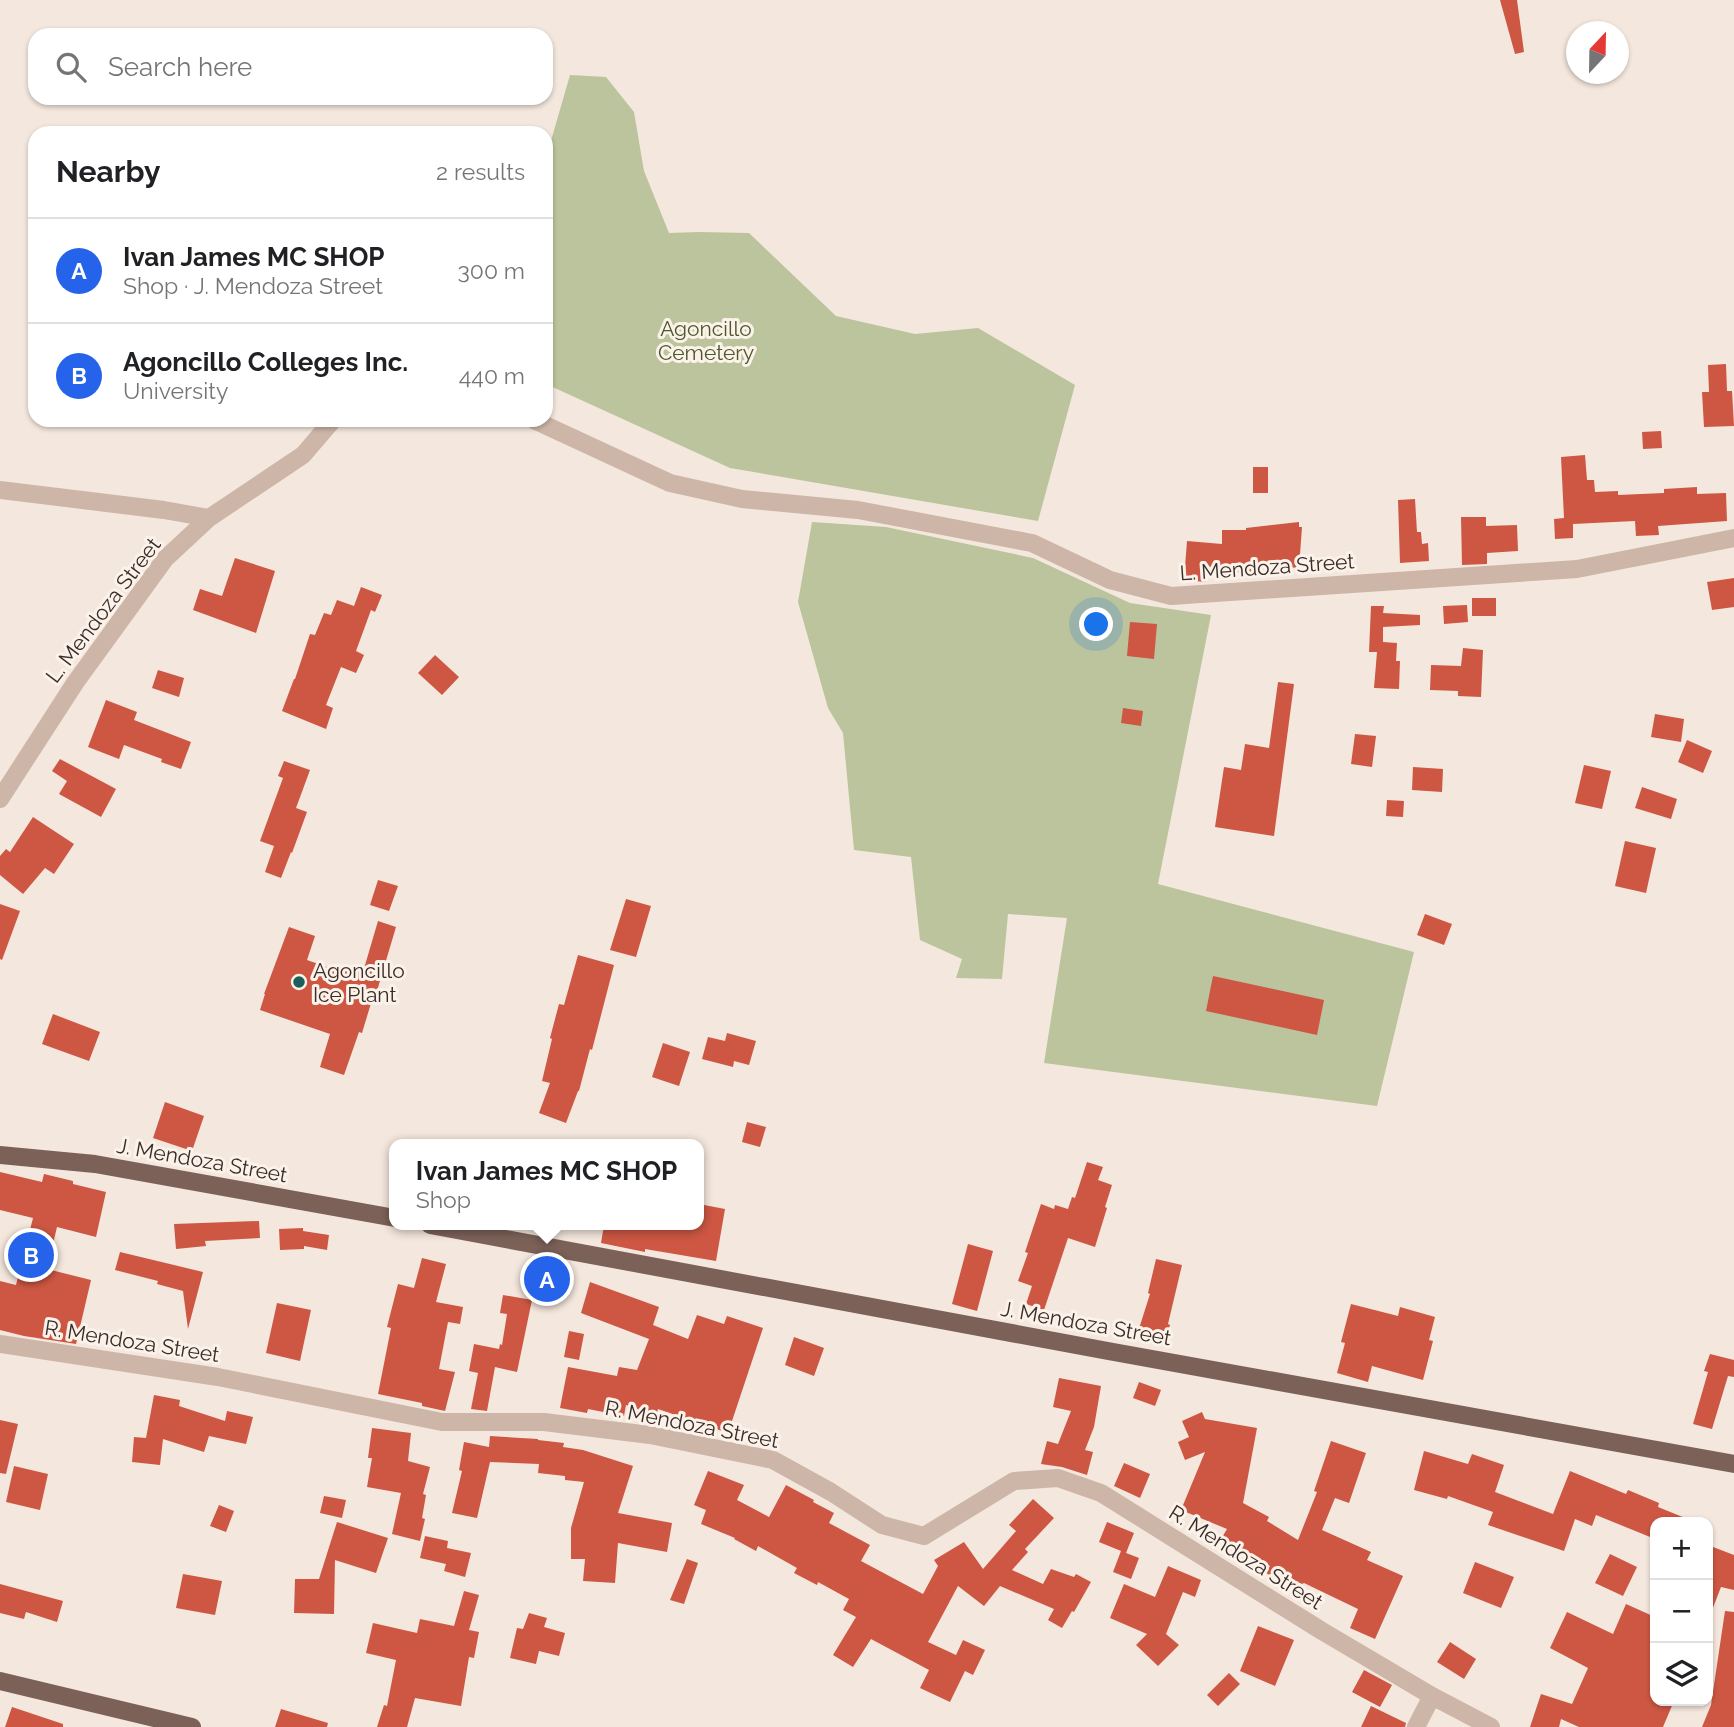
<!DOCTYPE html>
<meta charset="utf-8">
<style>
:root{--surface:#fff;--page:#f6f6f6;--text:#202124;--muted:#757577;--line:#e0e0e0;--accent:#2563eb}
body{margin:0;font-family:Raleway,sans-serif;background:var(--page);color:var(--text)}
.controls{position:absolute;right:21px;bottom:21px;display:grid;overflow:hidden;border-radius:14px;box-shadow:0 2px 5px #0004}
.controls button{width:63px;height:63px;display:grid;place-items:center;padding:0;border:0;border-bottom:2px solid var(--line);background:var(--surface);color:var(--text);font:35px sans-serif}
.compass{position:absolute;left:1566px;top:21px;width:63px;height:63px;border-radius:50%;background:var(--surface);box-shadow:0 2px 5px #0004;rotate:22deg}
.you{position:absolute;left:1097px;top:625px;width:24px;height:24px;margin:-18px;border:5px solid #fff;border-radius:50%;background:#1a73e8;box-shadow:0 0 0 10px #1a73e833}
.badge{display:grid;place-items:center;width:46px;height:46px;border-radius:50%;background:var(--accent);color:#fff;font-size:23px;font-weight:700}
.pin{position:absolute;translate:-50% -50%;border:4px solid #fff;box-shadow:0 2px 7px #0006}
.popup{position:absolute;left:389px;top:1139px;width:315px;height:91px;box-sizing:border-box;display:grid;place-content:center;border-radius:14px;background:var(--surface);filter:drop-shadow(0 2px 5px #0005);font-size:23px;white-space:nowrap;color:var(--muted)}
.popup b{font-size:26px;color:var(--text)}
.popup::after{content:'';position:absolute;left:50%;top:100%;margin-left:-14px;border:14px solid transparent;border-top-color:var(--surface)}
.list{margin:0;padding:0;list-style:none}
h2{display:flex;justify-content:space-between;align-items:center;height:91px;margin:0;padding:0 28px;font-size:30px}
h2 small{font-size:23px;font-weight:400;color:var(--muted)}
.list li{display:grid;grid-template-columns:46px 1fr auto;gap:21px;align-items:center;box-sizing:border-box;height:105px;padding:0 28px;border-top:2px solid var(--line)}
.list b{display:block;font-size:26px;white-space:nowrap}
.list p{margin:0;font-size:23px;white-space:nowrap;color:var(--muted)}
.list em{font-size:23px;font-style:normal;color:var(--muted)}
.icon{flex:none;width:38px;height:38px;fill:none;stroke:currentColor;stroke-width:2;stroke-linecap:round;stroke-linejoin:round}
.map{position:relative;flex:none;width:1734px;height:1727px;overflow:hidden}
.search{position:absolute;background:var(--surface);box-shadow:0 2px 5px #0004;left:28px;top:28px;width:525px;height:77px;display:flex;align-items:center;gap:18px;box-sizing:border-box;padding:0 24px;border-radius:21px;color:var(--muted);font-size:26px}
.panel{position:absolute;background:var(--surface);box-shadow:0 2px 5px #0004;left:28px;top:126px;width:525px;height:301px;border-radius:21px}
.map>svg:first-child{display:block}
.green{fill:#bbc49c}
.building{fill:#cd5743}
.lines{fill:none;stroke-linecap:round;stroke-linejoin:round}
.minor{stroke:#cdb6a8;stroke-width:18}
.major{stroke:#7c6159;stroke-width:18}
.poi-dot{fill:#1b5e5c;stroke:#fbf2ea;stroke-width:2.5}
.labels{text-anchor:middle;dominant-baseline:central;stroke-width:6;stroke-linejoin:round;paint-order:stroke}
.park-label{font-size:21px;fill:#4d592b;stroke:#fbf2ea}
.street-label{font-size:21px;fill:#3a2c29;stroke:#fbf2ea}
.poi-label{font-size:21px;fill:#3a2c29;stroke:#fbf2ea;text-anchor:start}
</style>
<div class="map">
<svg width="1734" height="1727" viewBox="0 0 1734 1727">
<rect width="100%" height="100%" fill="#f4e7dd"/>
<path class="green" d="M570 75 606 77 634 112 644 171 669 233 699 232 749 233 836 316 915 334 978 328 1075 385 1038 521 730 468 546 384V158Z
M812 522 886 527 1033 558 1130 603 1211 615 1158 884 1414 952 1377 1106 1044 1063 1067 918 1008 914 1002 979 956 978 962 959 920 940 911 857 854 850 843 733 828 708 798 602Z"/>
<path class="building" d="M1500 0H1517L1524 52 1515 54Z
M1726 364 1727 391H1732L1734 426 1704 427 1702 392H1709L1708 365Z
M1661 431 1662 448 1643 449 1642 432Z
M1585 455 1587 480H1594L1595 492 1618 491V495L1664 493V489L1697 487V494L1726 493 1727 521 1658 526 1659 535 1636 536 1635 521 1573 524V538L1555 539 1554 519 1564 518 1561 457Z
M1253 467H1268V493H1253Z
M1415 499 1417 532H1421L1422 544 1428 543 1429 561 1400 563 1398 500Z
M1461 517H1486V526L1517 525 1518 551 1487 553V564L1462 565Z
M1299 522V527H1302L1299 568 1261 565V574L1207 571 1206 582 1184 580 1187 541 1222 544V530H1246V528Z
M235 558 275 571 256 633 193 610 200 589 222 596Z
M1734 578V607L1712 610 1707 582Z
M361 587 382 595 375 612 371 610 356 651 364 655 356 673 341 667 326 705 333 708 326 729 282 711 294 679H295L310 634 315 635 324 613 331 615 337 600 354 606Z
M1472 598H1496V616H1472Z
M1467 605 1468 622 1444 624 1443 606Z
M1371 606H1384L1383 613 1420 615V625L1383 627V642L1397 643 1396 661H1400L1399 689 1374 688 1377 652H1369Z
M1130 622 1157 624 1154 659 1127 656Z
M1463 648 1483 650 1481 697 1458 696V691L1430 690 1431 665 1461 666Z
M435 655 459 677 442 695 418 673Z
M158 670 184 678 179 697 152 688Z
M1278 682 1294 684 1274 836 1215 827 1224 767 1241 770 1245 744 1269 748Z
M106 700 137 712 134 720 191 742 181 769 161 762 162 759 124 745 119 759 88 747Z
M1123 708 1143 711 1141 726 1121 723Z
M1655 714 1684 719 1681 742 1651 737Z
M1355 734 1376 736 1372 767 1351 764Z
M1687 740 1712 751 1703 773 1678 762Z
M60 759 116 789 101 817 59 794 67 781 52 771Z
M284 761 310 770 296 808 307 812 292 853 291 852 281 878 265 872 274 846 260 841 283 778 278 776Z
M1584 765 1611 771 1602 809 1575 803Z
M1413 767 1443 769 1442 792 1412 790Z
M1642 787 1677 799 1671 819 1635 808Z
M1387 800 1404 801 1403 817 1386 816Z
M33 817 74 844 54 874 45 868 23 894 0 875V856L6 849 10 852Z
M1625 841 1656 848 1646 893 1615 886Z
M378 880 398 886 389 911 370 905Z
M626 899 651 906 636 957 610 950Z
M0 904 20 911 2 960 0 959Z
M1425 914 1452 924 1444 945 1417 935Z
M378 921 396 927 374 1001 372 1000 362 1033 359 1032 344 1075 320 1067 330 1034 260 1010 265 994H264L289 927 315 936 307 960 344 973 346 967 363 972Z
M578 955 614 965 592 1050 590 1049 579 1091H578L566 1123 539 1113 550 1083 542 1081 552 1039 550 1038 559 1004 564 1005Z
M1213 976 1324 1000 1317 1035 1206 1011Z
M53 1014 100 1032 89 1061 42 1044Z
M727 1033 756 1041 749 1065 734 1061 733 1067 702 1059 708 1037 725 1041Z
M663 1043 690 1052 679 1086 652 1077Z
M165 1102 204 1116 192 1151 153 1138Z
M747 1122 766 1127 760 1147 742 1142Z
M1087 1162 1103 1167 1098 1180 1112 1185 1105 1207 1107 1208 1095 1247 1068 1238 1044 1310 1026 1304 1032 1286 1018 1281 1028 1253 1025 1252 1041 1204 1054 1209 1055 1205 1068 1209 1072 1197 1075 1198Z
M0 1172 42 1182 44 1174 73 1181V1184L106 1192 96 1237 57 1227 47 1269 91 1280 76 1344 24 1336 0 1330V1281L16 1285 33 1218 0 1210Z
M699 1204 725 1209 716 1261 645 1249V1252L601 1243 604 1225H699Z
M259 1221 260 1238 205 1241 206 1246 176 1249 174 1224Z
M303 1228V1231L329 1235 327 1250 304 1246V1249L280 1250 279 1229Z
M968 1244 993 1251 977 1311 952 1304Z
M120 1252 203 1272 188 1329 183 1291 157 1284 158 1281 115 1270Z
M422 1258 446 1264 436 1302 463 1307 460 1324 448 1322 439 1369 455 1372 445 1411 422 1406V1403L378 1394 391 1328 387 1327 398 1284 414 1288Z
M1156 1259 1182 1265 1168 1324 1170 1325 1164 1344 1137 1335 1150 1294 1148 1293Z
M590 1282 659 1307 653 1325 688 1339 697 1315 724 1324 727 1316 763 1328 728 1433 658 1409 656 1416 626 1405 624 1416 588 1409 587 1413 560 1408 568 1367 617 1376 619 1367 637 1370 649 1339 581 1313Z
M503 1295 532 1300 517 1372 495 1367 487 1411 471 1409 478 1373 469 1371 474 1344 499 1349 500 1344 502 1345 507 1314 500 1313Z
M277 1303 311 1310 300 1361 266 1353Z
M1351 1304 1398 1316 1400 1307 1435 1317 1429 1340 1433 1341 1423 1380 1372 1366 1368 1382 1337 1373 1345 1343 1341 1342Z
M569 1331 584 1334 579 1360 564 1357Z
M794 1337 824 1348 814 1376 785 1365Z
M1710 1354 1734 1360V1377L1728 1376 1712 1429 1693 1424 1708 1372 1704 1371Z
M1059 1378 1101 1386 1094 1427 1085 1450 1093 1452 1087 1475 1062 1467 1041 1464 1047 1441 1058 1444 1071 1411 1053 1407Z
M1139 1382 1161 1390 1155 1406 1133 1398Z
M154 1395 180 1400 179 1406 225 1421 227 1411 253 1417 246 1444 209 1436 204 1452 163 1439 160 1465 132 1462 134 1437 146 1438Z
M1202 1412 1205 1419 1257 1428 1243 1503 1269 1517 1267 1521 1298 1540 1317 1492 1314 1491 1331 1441 1366 1453 1349 1503 1335 1498 1322 1530 1371 1552 1367 1560 1403 1576 1375 1639 1350 1628 1358 1609 1304 1583 1302 1584 1294 1580 1290 1587 1266 1573 1270 1566 1221 1539 1227 1529 1181 1510 1205 1452 1185 1460 1178 1442 1189 1437 1182 1421Z
M0 1420 18 1424 6 1474 0 1473Z
M372 1428 411 1433 408 1461 430 1467 423 1494 426 1495 422 1518 425 1519 420 1541 392 1534 401 1493 367 1487 372 1458H368Z
M490 1436 538 1439V1440L564 1443 563 1447 583 1450 633 1466 618 1513 672 1523 667 1552 618 1543 615 1583 583 1581 585 1559H571V1528L584 1482 565 1480V1476L538 1473 539 1464 490 1462 477 1518 452 1513 462 1471 459 1470 464 1442 489 1447Z
M1424 1451 1468 1464 1472 1454 1504 1465 1495 1492 1553 1514 1570 1471 1626 1494 1628 1490 1659 1503 1658 1507 1695 1522H1655V1539L1596 1515 1592 1526 1575 1519 1564 1551 1488 1525 1493 1512 1448 1496 1447 1499 1414 1490Z
M1124 1463 1150 1474 1140 1498 1114 1486Z
M14 1466 48 1474 40 1510 6 1502Z
M708 1471 744 1485 737 1500 769 1517 786 1485 814 1500 813 1502 834 1513 829 1523 870 1545 861 1561 923 1594 938 1566 934 1560 964 1542 983 1569 1016 1531 1009 1525 1033 1499 1054 1518 1025 1549 1028 1552 1012 1570 1043 1584 1051 1569 1074 1577 1076 1574 1091 1582 1074 1612 1072 1611 1062 1628 1048 1620 1054 1609 1000 1586 984 1606 958 1586 928 1642 956 1655 963 1640 985 1650 973 1675 965 1671 950 1702 920 1688 929 1670 871 1639 853 1667 833 1655 856 1617 843 1610 849 1599 818 1582 817 1585 794 1573 797 1568 758 1546 756 1551 734 1539 735 1538 701 1524 706 1510 694 1505Z
M324 1496 346 1500 342 1518 320 1513Z
M219 1505 234 1511 226 1532 210 1526Z
M337 1522 388 1538 376 1573 335 1560 334 1614 294 1613 295 1579H319Z
M1107 1522 1134 1533 1126 1553 1099 1542Z
M425 1536 448 1541 447 1548 471 1553 465 1577 444 1571 446 1564 420 1558Z
M1713 1547 1734 1555V1590L1721 1587 1709 1618 1708 1617V1562Z
M1121 1551 1139 1558 1131 1579 1113 1572Z
M1610 1554 1637 1567 1623 1596 1595 1583Z
M687 1559 698 1563 684 1604 670 1600Z
M1475 1562 1514 1577 1501 1608 1463 1593Z
M1168 1566 1201 1580 1195 1597 1183 1592 1166 1634 1179 1645 1158 1666 1136 1645 1147 1634 1110 1618 1124 1584 1155 1597Z
M183 1574 222 1581 215 1615 176 1608Z
M0 1584 63 1601 57 1622 26 1612 24 1619 0 1613Z
M464 1591 479 1595 469 1630 479 1632 474 1658 469 1657 461 1706 415 1698 407 1727H377L384 1705 387 1706 396 1660 366 1653 373 1623 417 1633 420 1619 454 1626Z
M1626 1604 1655 1617V1701H1674L1663 1727H1579L1561 1719 1559 1727H1530L1541 1694 1572 1704 1588 1668 1550 1648 1567 1612 1613 1634Z
M1725 1611 1734 1612V1727H1702L1711 1705Z
M529 1613 547 1618 544 1627 565 1633 559 1656 539 1651 536 1664 510 1658 517 1628 523 1629Z
M1258 1626 1294 1640 1275 1686 1240 1671Z
M1450 1642 1476 1659 1464 1679 1437 1662Z
M1364 1670 1392 1685 1380 1707 1352 1692Z
M1229 1673 1240 1684 1218 1706 1207 1695Z
M1371 1706 1406 1723 1405 1727H1361Z
M12 1707 63 1724V1727H5Z
M281 1709 328 1723 327 1727H275Z"/>
<g class="lines">
<path class="minor" d="M534 420 670 483 742 499 858 510 1032 543 1110 580 1171 596 1577 569 1734 538
M0 490 164 510 209 518
M0 799 75 683 165 559 209 518 303 455 333 420
M0 1344 218 1377 442 1422H544L650 1435 773 1460 831 1492 882 1525 924 1536 1014 1481 1058 1478 1101 1493 1322 1631 1432 1696 1491 1727
M1416 1727 1432 1696"/>
<path class="major" d="M0 1155 95 1164 395 1218
M430 1225 1108 1351 1734 1464
M0 1681 192 1727"/>
</g>
<circle class="poi-dot" cx="299" cy="982" r="7"/>
<g class="labels">
<g class="park-label">
<text x="706" y="328">Agoncillo<tspan x="706" dy="24">Cemetery</tspan></text>
</g>
<g class="street-label">
<text transform="translate(1267 567) rotate(-4)">L. Mendoza Street</text>
<text transform="translate(103 610) rotate(-53)">L. Mendoza Street</text>
<text transform="translate(202 1160) rotate(10)">J. Mendoza Street</text>
<text transform="translate(1086 1323) rotate(10)">J. Mendoza Street</text>
<text transform="translate(132 1341) rotate(9)">R. Mendoza Street</text>
<text transform="translate(692 1424) rotate(11)">R. Mendoza Street</text>
<text transform="translate(1246 1557) rotate(32)">R. Mendoza Street</text>
</g>
<g class="poi-label">
<text x="313" y="970">Agoncillo<tspan x="313" dy="24">Ice Plant</tspan></text>
</g>
</g>
</svg>
<div class="controls">
<button>+</button>
<button>−</button>
<button><svg class="icon" aria-label="layers" viewBox="0 0 24 24"><path d="M12 4l9 5-9 5-9-5zM3 14l9 5 9-5"/></svg></button>
</div>
<svg class="compass" viewBox="-18 -18 36 36"><path d="M0-13l5 13h-10z" fill="#e53935"/><path d="M0 13l5-13h-10z" fill="#757577"/></svg>
<div class="you"></div>
<div class="pin badge" style="left:547px;top:1279px">A</div>
<div class="popup"><b>Ivan James MC SHOP</b>Shop</div>
<div class="pin badge" style="left:31px;top:1255px">B</div>
<div class="search"><svg class="icon" aria-label="search" viewBox="0 0 24 24"><circle cx="10" cy="10" r="6"/><path d="M15 15l6 6"/></svg>Search here</div>
<section class="panel">
<h2>Nearby<small>2 results</small></h2>
<ul class="list">
<li><span class="badge">A</span><div><b>Ivan James MC SHOP</b><p>Shop · J. Mendoza Street</p></div><em>300 m</em></li>
<li><span class="badge">B</span><div><b>Agoncillo Colleges Inc.</b><p>University</p></div><em>440 m</em></li>
</ul>
</section>
</div>
